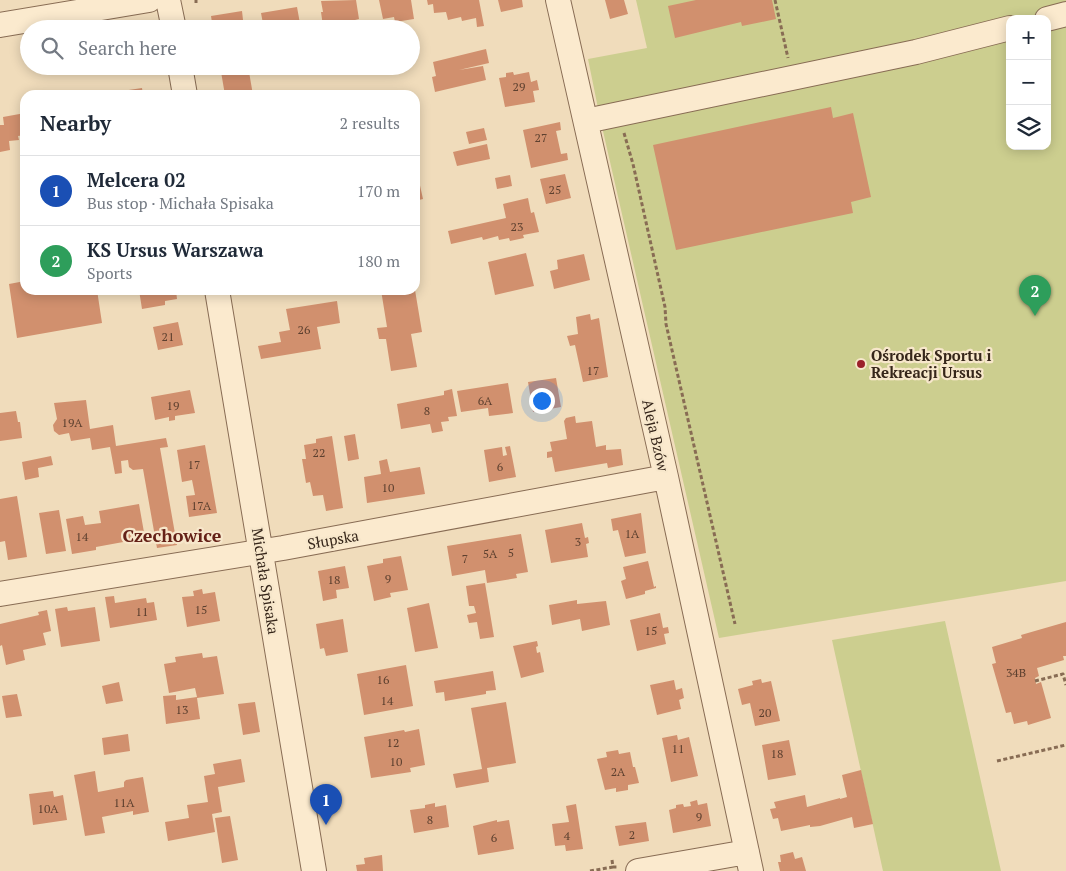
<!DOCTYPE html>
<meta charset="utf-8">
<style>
:root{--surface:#fff;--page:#f2f2f3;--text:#1f2937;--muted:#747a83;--line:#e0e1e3;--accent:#2563eb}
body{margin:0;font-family:"PT Serif",serif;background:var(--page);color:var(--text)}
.controls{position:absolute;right:15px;top:15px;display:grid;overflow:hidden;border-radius:10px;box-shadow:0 2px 12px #0003}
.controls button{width:45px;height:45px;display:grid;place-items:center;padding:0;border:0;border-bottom:1px solid var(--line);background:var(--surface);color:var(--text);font:25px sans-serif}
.you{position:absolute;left:541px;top:400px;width:18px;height:18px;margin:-12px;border:4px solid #fff;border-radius:50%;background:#1a73e8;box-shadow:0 0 0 8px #1a73e833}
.badge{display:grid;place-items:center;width:32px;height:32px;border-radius:50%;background:var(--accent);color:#fff;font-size:16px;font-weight:700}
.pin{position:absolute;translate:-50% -41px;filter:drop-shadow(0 1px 2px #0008)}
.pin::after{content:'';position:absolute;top:26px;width:18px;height:15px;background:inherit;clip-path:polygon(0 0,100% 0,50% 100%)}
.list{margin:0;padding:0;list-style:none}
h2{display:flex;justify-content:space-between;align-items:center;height:65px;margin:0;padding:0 20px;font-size:21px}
h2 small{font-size:16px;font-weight:400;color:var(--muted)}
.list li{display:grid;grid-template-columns:32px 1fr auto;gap:15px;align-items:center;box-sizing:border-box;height:70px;padding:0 20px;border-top:1px solid var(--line)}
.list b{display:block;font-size:19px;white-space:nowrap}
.list p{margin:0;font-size:16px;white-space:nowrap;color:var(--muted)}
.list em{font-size:16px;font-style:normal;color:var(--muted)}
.icon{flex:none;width:28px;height:28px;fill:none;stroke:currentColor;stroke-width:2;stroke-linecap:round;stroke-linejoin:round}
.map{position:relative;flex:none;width:1066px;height:871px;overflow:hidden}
.search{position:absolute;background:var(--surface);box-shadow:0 2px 12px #0003;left:20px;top:20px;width:400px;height:55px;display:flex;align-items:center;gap:12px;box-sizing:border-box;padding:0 18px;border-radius:28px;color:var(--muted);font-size:19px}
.panel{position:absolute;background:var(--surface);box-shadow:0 2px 12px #0003;left:20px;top:90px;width:400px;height:205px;border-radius:15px}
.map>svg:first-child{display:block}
.green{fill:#ccce8f;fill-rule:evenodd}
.building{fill:#d1906e}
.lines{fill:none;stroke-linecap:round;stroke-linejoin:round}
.minor-casing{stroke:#886c54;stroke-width:26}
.path{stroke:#886c54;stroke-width:3;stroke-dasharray:4 2.5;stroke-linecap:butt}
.minor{stroke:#fbeace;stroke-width:24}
.poi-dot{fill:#9b202a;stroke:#f7e7cb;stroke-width:2}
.labels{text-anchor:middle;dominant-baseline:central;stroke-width:4.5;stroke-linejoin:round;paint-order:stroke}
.number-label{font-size:12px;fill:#5d402f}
.poi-label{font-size:15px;font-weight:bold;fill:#36261a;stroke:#f7e7cb;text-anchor:start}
.street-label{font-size:15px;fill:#36261a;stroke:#f7e7cb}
.quarter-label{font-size:18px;font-weight:bold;fill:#652117;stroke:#f7e7cb}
</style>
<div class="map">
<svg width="1066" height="871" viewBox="0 0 1066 871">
<rect width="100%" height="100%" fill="#f0dcbb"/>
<path class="green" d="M636 0H1066V581L719 638 600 118 588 59 647 48ZM1010 19H1047V146H1010Z
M945 621 1001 871H883L832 640Z"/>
<path class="building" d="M356 0 359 19 355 20 357 27 329 29 328 25 323 26 321 12H323L321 1Z
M379 0H411L414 19 395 22 394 17 383 19Z
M427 0H479L484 26 477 27 476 18 462 21 461 17 448 20 446 12 434 13 433 4 428 5Z
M498 0H522L523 7 501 12Z
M605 0H624L628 14 610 19Z
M696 0H772L776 19 742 26 741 22 675 38 668 6Z
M297 7 301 29H264L261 13Z
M242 11 244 29H213L211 16Z
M486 49 489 63 459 70 483 66 486 80 435 92 432 77 436 76 433 62Z
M48 66H83V67L49 73Z
M220 66H248L253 95H225Z
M513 72 514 75 529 72 531 82 537 80 539 90 533 91 535 102 505 107 499 78 506 77V73Z
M142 88 143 95H122V91Z
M831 107 833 118 853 113 871 197 851 202 853 213 676 250 653 145Z
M25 113V135L18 136 19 140 9 141 10 150 0 152V125H4L3 117Z
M560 122 561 130 556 131 561 154 567 153 568 160 531 168 523 130Z
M484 128 487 140 469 144 466 132Z
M487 144 490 159 457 166 453 152Z
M565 174 571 198 546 204 540 179Z
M510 175 512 186 497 189 495 178Z
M419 181 423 199 415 201V182Z
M528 198 531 213 534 212 539 232 523 235 524 238 510 241 509 238 499 240 498 236 483 240 482 237 451 244 448 231 506 218 503 204Z
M526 253 534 286 495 295 488 262Z
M584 254 590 280 554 289 550 271 558 269 557 260Z
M25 281V290H97L102 323 17 338 9 284Z
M139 290H176L177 299 165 301V305L142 309Z
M381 290H415L422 332 411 334 417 367 391 371 386 339H379L377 328 387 327Z
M337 301 340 323 317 327 321 349 261 359 258 346 281 342 279 332 290 330 286 309Z
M590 314 591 320 599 318 608 377 583 382 575 345 570 346 567 336 578 334 576 317Z
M178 322 183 345 158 350 153 327Z
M556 378 561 407 533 412 528 382Z
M508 383 513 413 489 416 488 408 461 412 457 391Z
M452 389 457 416 448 417 449 421 441 422 443 431 432 433 430 424 401 429 397 404 444 395V391Z
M190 390 195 413 175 416V420L169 421V417L155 420 151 397Z
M86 400 90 429 113 425 116 446 166 438 168 447 160 448 177 545 157 548 143 469 133 470 129 467 128 460 121 461 122 473 115 474 110 447 92 450 90 438 71 441 69 433 59 435 54 431 53 425 57 419 54 403Z
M16 411 18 422H20L22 438 0 441V413Z
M575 416 576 423 592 421 596 447 606 445V450L621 449 623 465 608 468 607 463 555 472 552 457 547 458V452L552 451 550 442 567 439 564 421 566 418Z
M355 434 359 459 348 461 344 436Z
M332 436 343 508 326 511 323 495 313 496 310 482 306 483 302 459H306L304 445 316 443V439Z
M205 445 217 513 189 517 186 496 195 495 192 480 182 482 177 450Z
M510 446 516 477 489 482 484 450 502 447 503 456 507 455 505 447Z
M51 456 53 465 38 468 39 477 25 480 22 462Z
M387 459 390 472 420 467 425 494 367 503 364 477 381 474 379 461Z
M17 496 27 557 8 560 5 541 0 542V499Z
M139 504 145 538 96 547V550L72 554 66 519 83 516 85 525 101 523 99 511Z
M59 510 66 551 46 554 39 513Z
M641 513 646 553 625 557 618 530 613 531 611 519Z
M582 523 585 538 588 537 589 543 586 544 588 557 551 563 545 530Z
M521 534 528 572 516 574 517 578 487 583 485 570 452 576 447 546Z
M401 556 408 590 390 593 391 597 374 601 367 566 383 563V559Z
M648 561 654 587 656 586V588L645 591V594L626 599 621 581 626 579 623 567Z
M345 566 349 588 336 590 337 598 323 601 318 571Z
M485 583 494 637 480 639 477 622 469 623 467 615 476 613 474 606H469L466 586Z
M202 589 203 594 215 592 220 621 187 627 182 597 194 596 193 591Z
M114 596 115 603 146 598 147 603 154 602 157 620 110 628 105 597Z
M577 600V604L606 601 610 625 582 631 580 619 552 625 549 605Z
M429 603 438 648 415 652 407 608Z
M67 607 68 611 95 607 100 641 61 647 55 609Z
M47 610 51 631 43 633 46 645 23 650 25 660 6 665 2 645 0 646V624L39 615 38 612Z
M660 613 663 628 668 627 669 633 664 634 666 644 637 651 630 620Z
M343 619 348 652 326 656 324 648 320 649 316 624Z
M1066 622V656H1063L1064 660 1037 668 1039 676 1035 678 1036 684 1041 682 1051 718 1028 725 1027 721 1014 724 1011 712 1006 713 992 664 996 663 992 647 1022 638 1021 635Z
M537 641 538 646 536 647 537 653 540 652 544 672 521 678 513 646Z
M202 653 203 658 217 656 224 694 197 698 200 719 166 724 163 696 176 695V700L197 697 195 688 169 693 164 664 176 662 175 657Z
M406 665 413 706 364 715 357 674Z
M493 671 496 690 486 691V694L445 701 444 692 436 693 434 681Z
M761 679 762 683 771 681 780 721 755 726 750 703 742 705 738 689 753 685 752 681Z
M674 680 676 690 682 688 684 698 679 700 681 709 657 715 650 685Z
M119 682 123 701 106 704 102 686Z
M17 694 22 716 6 718 2 696Z
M255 702 260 732 243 735 238 704Z
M506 702 516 763 487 768 489 782 456 788 453 774 482 769 471 708Z
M419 729 425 765 410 768 411 772 371 778 364 737 404 730 405 732Z
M128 734 130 751 104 755 102 738Z
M677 735 678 740 689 737 698 776 671 782 662 738Z
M789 740 796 775 768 780 762 745Z
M618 750 619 754 630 752 633 767H635L639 783 628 785V790L616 792V788L605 790 597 759 607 757 606 752Z
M241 759 245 782 218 787 222 812 212 814 215 832 168 841 165 822 189 818 187 805 208 802 204 776 215 774 213 764Z
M861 770 873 824 854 828 852 817 820 826 810 827V825L781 831 778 818 773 819 770 809 776 808 774 802 805 795 807 807 840 798V799L847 797 842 775Z
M95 771 98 792 124 787V782L126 780 143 777 149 812 133 815V811L102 817 105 833 85 836 74 775Z
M53 791 54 797 63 795 67 820 33 825 29 794Z
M697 800 698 805 707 803 711 826 673 833 669 810 676 808V805L683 804 684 807 691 806 690 802Z
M435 803V807L446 805 449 827 414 833 410 810 425 808V805Z
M576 804 583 849 566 851 565 845 555 846 552 824 569 822 566 806Z
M230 816 238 860 222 863 215 818Z
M497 820V822L509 820 514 849 478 855 473 826Z
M646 822 649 841 619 846 615 826Z
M793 852 795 859 802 857 806 871H780L778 862H781L780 855Z
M382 855 383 871H357L356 865 365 864 364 858Z"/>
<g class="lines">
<g class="minor-casing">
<path id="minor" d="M168 0 174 29
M558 0 666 477 751 871
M1047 19 1066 14
M0 25 149 0
M180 66 185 95
M586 121 916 52 1010 28
M217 290 314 871
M0 594 283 548 666 477
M638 871 747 852"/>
</g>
<path class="path" d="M196 0V3
M775 0 788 58
M624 133 633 164 665 307 666 324 735 624
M1035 681 1063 674 1066 685
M997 761 1066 745
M612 860 613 867H618
M590 871 613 867"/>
<use href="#minor" class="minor"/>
</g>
<circle class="poi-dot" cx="861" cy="364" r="5"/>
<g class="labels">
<g class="number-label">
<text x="519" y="86">29</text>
<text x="541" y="137">27</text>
<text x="555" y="189">25</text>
<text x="517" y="226">23</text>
<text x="304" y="329">26</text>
<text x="168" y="336">21</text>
<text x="593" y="370">17</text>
<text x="485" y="400">6A</text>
<text x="173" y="405">19</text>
<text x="427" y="410">8</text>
<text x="72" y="422">19A</text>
<text x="319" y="452">22</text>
<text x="194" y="464">17</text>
<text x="500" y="466">6</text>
<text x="388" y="487">10</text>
<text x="201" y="505">17A</text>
<text x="632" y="533">1A</text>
<text x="82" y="536">14</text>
<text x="578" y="541">3</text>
<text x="511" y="552">5</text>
<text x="490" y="553">5A</text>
<text x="465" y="558">7</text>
<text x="388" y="578">9</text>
<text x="334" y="579">18</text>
<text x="201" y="609">15</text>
<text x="142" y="611">11</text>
<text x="651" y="630">15</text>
<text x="1016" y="672">34B</text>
<text x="383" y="679">16</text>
<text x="387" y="700">14</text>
<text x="182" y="709">13</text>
<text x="765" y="712">20</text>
<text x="393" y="742">12</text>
<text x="678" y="748">11</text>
<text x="777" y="753">18</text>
<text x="396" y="761">10</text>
<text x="618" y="771">2A</text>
<text x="124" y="802">11A</text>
<text x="48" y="808">10A</text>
<text x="699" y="816">9</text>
<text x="430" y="819">8</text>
<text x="632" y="834">2</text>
<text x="567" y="835">4</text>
<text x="494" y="837">6</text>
</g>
<g class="poi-label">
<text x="871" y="355">Ośrodek Sportu i<tspan x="871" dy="17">Rekreacji Ursus</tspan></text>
</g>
<g class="street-label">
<text transform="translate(656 435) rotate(77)">Aleja Bzów</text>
<text transform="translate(333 539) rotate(-10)">Słupska</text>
<text transform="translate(266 581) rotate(81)">Michała Spisaka</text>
</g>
<g class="quarter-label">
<text x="172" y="535">Czechowice</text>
</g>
</g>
</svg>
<div class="controls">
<button>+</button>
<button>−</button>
<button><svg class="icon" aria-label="layers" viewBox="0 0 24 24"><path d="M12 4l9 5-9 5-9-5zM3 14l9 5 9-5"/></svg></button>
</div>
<div class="you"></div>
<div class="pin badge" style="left:326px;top:825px;background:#1a4fb4">1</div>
<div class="pin badge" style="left:1035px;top:316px;background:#2e9e5b">2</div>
<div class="search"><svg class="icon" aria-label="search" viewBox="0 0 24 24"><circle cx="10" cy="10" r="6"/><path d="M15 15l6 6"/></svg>Search here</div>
<section class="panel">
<h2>Nearby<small>2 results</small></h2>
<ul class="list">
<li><span class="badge" style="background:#1a4fb4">1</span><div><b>Melcera 02</b><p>Bus stop · Michała Spisaka</p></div><em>170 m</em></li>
<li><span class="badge" style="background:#2e9e5b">2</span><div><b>KS Ursus Warszawa</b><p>Sports</p></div><em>180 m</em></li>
</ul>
</section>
</div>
